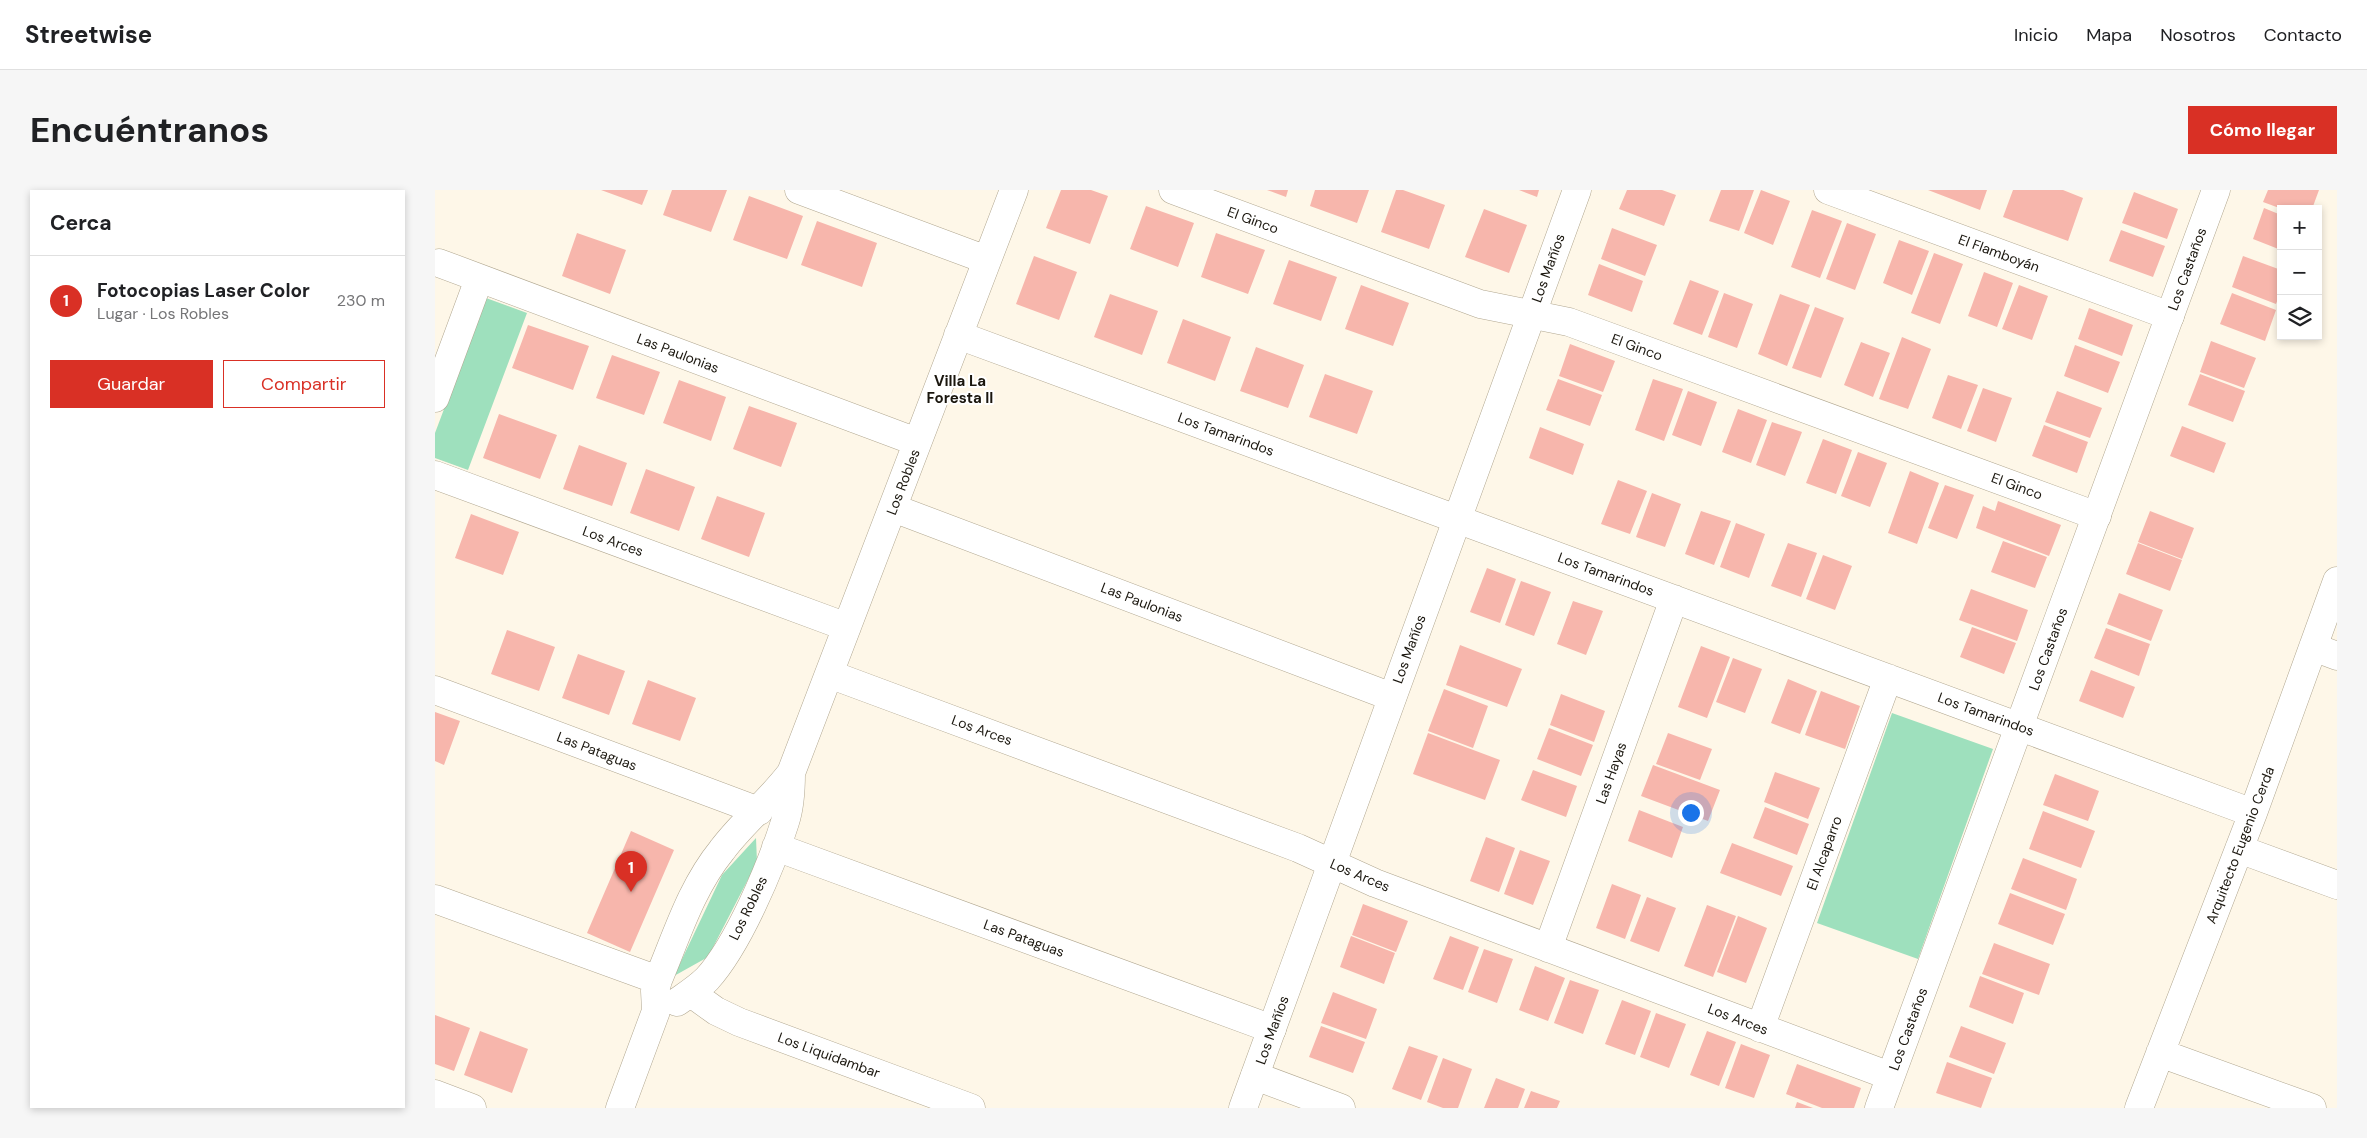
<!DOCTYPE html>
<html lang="es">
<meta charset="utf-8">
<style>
:root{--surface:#fff;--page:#f6f6f6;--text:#202124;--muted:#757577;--line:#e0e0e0;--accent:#d93025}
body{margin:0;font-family:"DM Sans",sans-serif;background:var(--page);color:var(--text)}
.controls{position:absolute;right:15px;top:15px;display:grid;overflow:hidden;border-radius:0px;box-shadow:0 2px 8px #0003}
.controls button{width:45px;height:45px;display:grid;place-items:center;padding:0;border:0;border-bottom:1px solid var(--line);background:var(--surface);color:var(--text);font:25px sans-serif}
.you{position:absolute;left:1255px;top:622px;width:18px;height:18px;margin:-12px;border:4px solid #fff;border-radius:50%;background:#1a73e8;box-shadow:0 0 0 8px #1a73e833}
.badge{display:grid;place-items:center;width:32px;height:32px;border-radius:50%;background:var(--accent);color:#fff;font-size:16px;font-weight:700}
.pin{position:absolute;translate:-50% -41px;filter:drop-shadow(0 1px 2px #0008)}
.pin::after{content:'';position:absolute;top:26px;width:18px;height:15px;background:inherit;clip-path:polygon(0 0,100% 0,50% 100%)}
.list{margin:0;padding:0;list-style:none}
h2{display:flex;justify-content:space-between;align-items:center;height:65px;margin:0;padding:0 20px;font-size:21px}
h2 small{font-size:16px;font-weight:400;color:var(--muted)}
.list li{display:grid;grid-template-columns:32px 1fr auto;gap:15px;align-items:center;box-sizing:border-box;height:90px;padding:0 20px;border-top:1px solid var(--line)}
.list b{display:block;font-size:19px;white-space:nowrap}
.list p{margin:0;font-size:16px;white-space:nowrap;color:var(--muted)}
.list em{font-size:16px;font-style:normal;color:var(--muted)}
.actions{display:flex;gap:10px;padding:15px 20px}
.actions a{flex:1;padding:11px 0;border:1px solid var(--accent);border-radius:0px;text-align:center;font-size:18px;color:var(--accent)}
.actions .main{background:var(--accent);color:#fff}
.icon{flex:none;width:28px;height:28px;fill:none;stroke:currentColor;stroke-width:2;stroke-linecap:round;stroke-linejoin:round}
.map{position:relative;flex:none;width:1902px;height:918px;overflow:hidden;border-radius:0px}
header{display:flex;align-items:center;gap:30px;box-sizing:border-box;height:70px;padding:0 25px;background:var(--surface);border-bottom:1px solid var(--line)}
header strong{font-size:24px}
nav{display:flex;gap:28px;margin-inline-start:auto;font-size:18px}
.intro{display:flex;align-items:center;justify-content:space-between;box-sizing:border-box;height:120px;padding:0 30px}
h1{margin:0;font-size:35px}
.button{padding:12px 22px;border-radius:0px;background:var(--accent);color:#fff;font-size:18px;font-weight:700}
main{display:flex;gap:30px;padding:0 30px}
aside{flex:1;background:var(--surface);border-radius:0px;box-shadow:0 2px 8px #0003}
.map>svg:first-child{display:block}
.green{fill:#9ee0bd}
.building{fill:#f7b6ac}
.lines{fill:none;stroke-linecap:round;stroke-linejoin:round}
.minor-casing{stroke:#b1a790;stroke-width:29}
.tertiary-casing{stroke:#b1a790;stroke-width:29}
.minor{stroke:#fff;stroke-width:28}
.tertiary{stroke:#fff;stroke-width:28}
.labels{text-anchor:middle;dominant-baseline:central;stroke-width:4;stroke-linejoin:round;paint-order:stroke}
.street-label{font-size:14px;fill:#1a160e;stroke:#fff}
.neighbourhood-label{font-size:15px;font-weight:bold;fill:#1a160e;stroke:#fff}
</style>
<header>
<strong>Streetwise</strong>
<nav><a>Inicio</a><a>Mapa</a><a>Nosotros</a><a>Contacto</a></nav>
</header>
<div class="intro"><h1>Encuéntranos</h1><a class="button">Cómo llegar</a></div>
<main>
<aside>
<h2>Cerca<small></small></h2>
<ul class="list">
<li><span class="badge">1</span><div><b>Fotocopias Laser Color</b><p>Lugar · Los Robles</p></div><em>230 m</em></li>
</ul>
<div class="actions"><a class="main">Guardar</a><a>Compartir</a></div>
</aside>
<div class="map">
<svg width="1902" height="918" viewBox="0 0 1902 918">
<rect width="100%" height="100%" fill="#fef7e8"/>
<path class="green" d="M51 108 92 123 33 280 0 268V243Z
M1457 523 1558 559 1483 769 1382 733Z
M321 648 322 672 273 767 239 786 287 685Z"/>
<path class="building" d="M166 0H213L207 15Z
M237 0H292L276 42 228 25Z
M626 0H656L673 6 655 54 611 38Z
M832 0H853L851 7Z
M880 0H934L922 33 875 16Z
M961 0H968L1010 15 994 59 946 42Z
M1084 0H1104L1102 7Z
M1192 0H1227L1241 5 1229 36 1184 19Z
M1286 0H1319L1304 41 1274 31Z
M1326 0 1355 11 1338 55 1309 43Z
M1493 0H1552L1545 20Z
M1578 0H1628L1648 8 1633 51 1568 27Z
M1833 0H1884L1877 19H1847L1828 12Z
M1699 2 1743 19 1732 49 1687 33Z
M314 6 368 26 352 69 298 50Z
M711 16 759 33 743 77 695 59Z
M1829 18 1846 25V60L1818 49Z
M1049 19 1092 35 1074 83 1030 67Z
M1377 20 1407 31 1385 88 1356 77Z
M382 31 442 53 427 97 366 75Z
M1412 33 1441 44 1420 100 1391 89Z
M1177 38 1222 55 1210 86 1166 69Z
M1686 40 1730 56 1718 87 1674 71Z
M142 43 191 60 175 104 127 86Z
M781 43 830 60 813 104 766 87Z
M1464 50 1494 61 1477 105 1448 93Z
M1499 63 1528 74 1505 134 1476 123Z
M599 66 642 82 624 130 581 114Z
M1808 66 1846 80V101L1841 114 1797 97Z
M854 70 902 87 886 131 838 114Z
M1164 74 1208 91 1197 122 1153 105Z
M1549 82 1578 93 1562 137 1533 126Z
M1255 90 1284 101 1267 145 1238 134Z
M926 95 974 113 958 156 910 139Z
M1584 95 1613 106 1597 150 1567 139Z
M1289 103 1318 114 1302 158 1273 147Z
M1797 103 1841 120 1830 151 1785 134Z
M675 104 723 121 707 165 659 147Z
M1345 104 1375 115 1352 176 1323 164Z
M1380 117 1409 128 1386 188 1357 178Z
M1654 118 1698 135 1687 166 1643 149Z
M748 129 796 147 780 191 732 173Z
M93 135 154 156 138 200 77 178Z
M1467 147 1496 159 1473 219 1444 209Z
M1776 151 1821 168 1809 198 1765 182Z
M1426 152 1455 163 1438 207 1409 195Z
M1135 154 1180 171 1168 202 1124 186Z
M1640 155 1685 172 1673 203 1629 186Z
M821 157 869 175 853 218 805 201Z
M177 165 225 182 209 225 161 208Z
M890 184 938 201 922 244 874 227Z
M1765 184 1810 201 1798 232 1753 215Z
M1513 185 1543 195 1526 239 1497 228Z
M1123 189 1167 205 1155 236 1111 220Z
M1218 189 1248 199 1229 251 1200 240Z
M244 190 291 207 276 251 228 233Z
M1548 198 1577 208 1561 252 1532 241Z
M1253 201 1282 212 1266 256 1237 245Z
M1622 201 1667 218 1655 248 1610 232Z
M314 216 362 233 346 277 298 259Z
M1303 219 1332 230 1316 273 1287 262Z
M64 224 122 245 105 289 48 268Z
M1337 232 1367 242 1350 286 1321 275Z
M1609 235 1653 252 1642 283 1597 266Z
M1747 236 1791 253 1779 283 1735 266Z
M1105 237 1149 254 1138 285 1094 268Z
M1388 249 1417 260 1401 304 1371 293Z
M144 255 192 273 177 316 128 299Z
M1423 262 1452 273 1435 317 1406 306Z
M211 279 260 297 244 341 195 323Z
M1475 281 1504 293 1482 354 1453 343Z
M1183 290 1212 301 1195 344 1166 334Z
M1510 295 1539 305 1522 349 1493 338Z
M1217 303 1246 314 1230 357 1201 347Z
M282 306 330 323 314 367 266 349Z
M1563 311 1626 335 1614 366 1541 338 1548 316 1560 321Z
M1266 321 1296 331 1279 375 1250 364Z
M1715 321 1759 338 1747 369 1703 352Z
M36 324 84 342 68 385 20 368Z
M1301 333 1330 344 1314 388 1285 377Z
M1568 351 1612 367 1600 398 1556 382Z
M1353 353 1382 363 1366 407 1336 396Z
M1703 353 1747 370 1735 401 1691 384Z
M1388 365 1417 376 1400 420 1371 409Z
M1052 378 1081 389 1065 433 1035 422Z
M1086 391 1116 402 1099 446 1070 435Z
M1536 399 1593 420 1582 451 1524 430Z
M1684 403 1728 420 1716 451 1672 434Z
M1138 411 1168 421 1151 465 1122 454Z
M1537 437 1581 453 1569 484 1525 467Z
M1671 438 1715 454 1704 486 1659 468Z
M72 440 120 457 104 501 56 484Z
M1025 455 1087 479 1072 517 1011 495Z
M1266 456 1295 467 1272 528 1243 517Z
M143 464 190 481 174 525 127 508Z
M1298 468 1327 479 1310 523 1281 512Z
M1656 480 1700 497 1688 528 1644 511Z
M1353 489 1382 501 1365 544 1336 533Z
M213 490 261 508 245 551 197 534Z
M1009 499 1053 516 1038 558 993 541Z
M1386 501 1425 516 1410 559 1370 545Z
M1126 504 1170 521 1159 552 1115 535Z
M0 522 25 531 9 575 0 571Z
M1114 538 1158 555 1146 586 1102 569Z
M993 543 1065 570 1050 610 978 584Z
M1233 543 1277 559 1265 590 1221 574Z
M1218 575 1285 600 1273 631 1206 606Z
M1098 580 1142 596 1131 627 1086 610Z
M1340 582 1385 598 1373 629 1329 612Z
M1620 584 1664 601 1653 631 1608 615Z
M1330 617 1374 634 1362 665 1318 648Z
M1204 620 1248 637 1237 668 1193 651Z
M1608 621 1660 641 1646 678 1594 659Z
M196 641 239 660 195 762 152 743Z
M1051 647 1080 658 1064 702 1035 691Z
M1297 653 1358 676 1346 706 1285 683Z
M1085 660 1115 671 1098 715 1069 704Z
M1588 668 1642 689 1631 720 1576 699Z
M1177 694 1206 705 1190 749 1161 738Z
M1575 703 1630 724 1618 755 1563 734Z
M1212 707 1241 718 1224 762 1195 751Z
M928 714 973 731 961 762 917 745Z
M1272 715 1301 726 1278 787 1249 776Z
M1303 726 1332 738 1311 793 1282 782Z
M916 746 960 763 949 794 905 777Z
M1015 746 1044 757 1028 800 998 789Z
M1559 753 1615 774 1604 805 1547 784Z
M1049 759 1078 769 1062 813 1033 802Z
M1100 776 1130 788 1113 831 1084 820Z
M1545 786 1589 803 1578 834 1534 817Z
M1135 790 1164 800 1148 844 1119 833Z
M898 802 942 819 931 849 886 833Z
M1187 810 1216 821 1200 865 1170 854Z
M1221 823 1251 834 1234 878 1205 867Z
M0 825 35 838 19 881 0 874Z
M886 836 930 852 918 883 874 867Z
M1526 836 1571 853 1559 884 1514 867Z
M45 841 93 859 77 903 29 885Z
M1272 841 1301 852 1284 896 1255 885Z
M1306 854 1335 865 1319 908 1290 898Z
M974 856 1003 866 986 910 957 899Z
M1008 868 1037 879 1023 918H1008L992 912Z
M1512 872 1557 888 1546 918 1501 903Z
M1362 874 1426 898 1419 918H1387L1351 904Z
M1061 888 1090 899 1083 918H1049Z
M1096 901 1125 911 1122 918H1089Z
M1362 912 1378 918H1360Z"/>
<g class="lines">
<g class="minor-casing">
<path id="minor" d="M364 0 552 70
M738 0 1045 114 1134 132 1662 326
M1393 0 1735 126
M4 73 482 252
M523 145 1818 623
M0 208 44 89
M0 285 412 437
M458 318 957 507
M1878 457 1902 466
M394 484 863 658 940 693 1455 886
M0 500 324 621
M341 657 837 839
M1804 659 1902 695
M0 709 223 790
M1113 758 1239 409
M256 803 281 821 304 832 536 918
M242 812C252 805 263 798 272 789 303 755 336 677 350 632 355 617 356 600 356 583
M1325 838 1453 488
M1725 863 1877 918
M820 886 906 918
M0 904 37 918
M185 918 221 821 220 801 223 790C242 745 256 698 287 660 308 632 335 611 356 583L579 0
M1704 918 1818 623 1902 391"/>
</g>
<g class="tertiary-casing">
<path id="tertiary" d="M808 918 1142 0
M1444 918 1781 0"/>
</g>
<use href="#minor" class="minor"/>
<use href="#tertiary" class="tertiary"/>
</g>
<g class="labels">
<g class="street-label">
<text transform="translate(818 30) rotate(20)">El Ginco</text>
<text transform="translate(1564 63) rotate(20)">El Flamboyán</text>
<text transform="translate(1113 78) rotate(-70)">Los Mañíos</text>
<text transform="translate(1752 79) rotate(-70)">Los Castaños</text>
<text transform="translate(1202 157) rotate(20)">El Ginco</text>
<text transform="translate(243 163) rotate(21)">Las Paulonias</text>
<text transform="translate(791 244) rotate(20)">Los Tamarindos</text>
<text transform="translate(468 292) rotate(-69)">Los Robles</text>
<text transform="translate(1582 296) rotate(20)">El Ginco</text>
<text transform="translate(178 351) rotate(20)">Los Arces</text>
<text transform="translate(1171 384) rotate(20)">Los Tamarindos</text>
<text transform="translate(707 412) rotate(21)">Las Paulonias</text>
<text transform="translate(974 459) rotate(-70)">Los Mañíos</text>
<text transform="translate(1613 459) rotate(-70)">Los Castaños</text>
<text transform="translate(1551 524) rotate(20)">Los Tamarindos</text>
<text transform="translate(547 540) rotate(20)">Los Arces</text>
<text transform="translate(162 561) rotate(21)">Las Pataguas</text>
<text transform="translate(1176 583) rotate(-70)">Las Hayas</text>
<text transform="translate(1805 655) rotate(-69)">Arquitecto Eugenio Cerda</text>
<text transform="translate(1389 663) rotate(-70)">El Alcaparro</text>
<text transform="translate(925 685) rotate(23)">Los Arces</text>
<text transform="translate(313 718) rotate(-64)">Los Robles</text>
<text transform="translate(589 748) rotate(20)">Las Pataguas</text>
<text transform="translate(1303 829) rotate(21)">Los Arces</text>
<text transform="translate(1473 839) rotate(-70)">Los Castaños</text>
<text transform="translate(837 840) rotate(-70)">Los Mañíos</text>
<text transform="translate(394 865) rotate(20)">Los Liquidambar</text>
</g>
<g class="neighbourhood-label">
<text x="525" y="191">Villa La<tspan x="525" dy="17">Foresta II</tspan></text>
</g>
</g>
</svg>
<div class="controls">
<button>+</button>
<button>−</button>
<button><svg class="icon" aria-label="layers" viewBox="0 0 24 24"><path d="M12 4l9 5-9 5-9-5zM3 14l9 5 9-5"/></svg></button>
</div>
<div class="you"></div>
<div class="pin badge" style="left:196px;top:702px">1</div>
</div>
</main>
